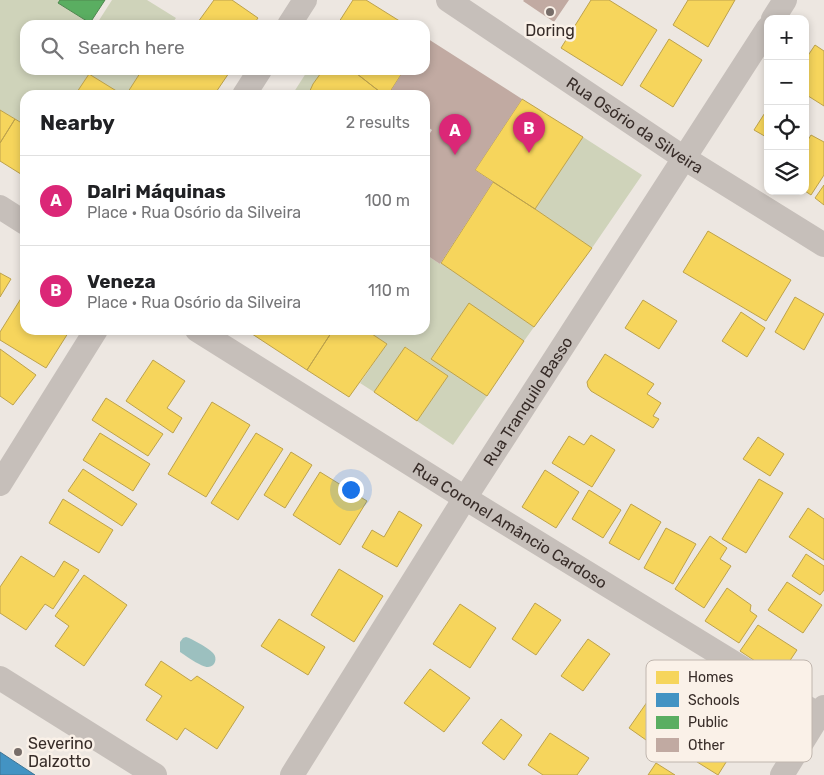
<!DOCTYPE html>
<meta charset="utf-8">
<style>
:root{--surface:#fff;--page:#f2f2f2;--text:#202124;--muted:#757577;--line:#e0e0e0;--accent:#db2777}
body{margin:0;font-family:Rubik,sans-serif;background:var(--page);color:var(--text)}
.controls{position:absolute;right:15px;top:15px;display:grid;overflow:hidden;border-radius:10px;box-shadow:0 2px 8px #0003}
.controls button{width:45px;height:45px;display:grid;place-items:center;padding:0;border:0;border-bottom:1px solid var(--line);background:var(--surface);color:var(--text);font:25px sans-serif}
.you{position:absolute;left:350px;top:489px;width:18px;height:18px;margin:-12px;border:4px solid #fff;border-radius:50%;background:#1a73e8;box-shadow:0 0 0 8px #1a73e833}
.badge{display:grid;place-items:center;width:32px;height:32px;border-radius:50%;background:var(--accent);color:#fff;font-size:16px;font-weight:700}
.pin{position:absolute;translate:-50% -41px;filter:drop-shadow(0 1px 2px #0008)}
.pin::after{content:'';position:absolute;top:26px;width:18px;height:15px;background:inherit;clip-path:polygon(0 0,100% 0,50% 100%)}
.list{margin:0;padding:0;list-style:none}
h2{display:flex;justify-content:space-between;align-items:center;height:65px;margin:0;padding:0 20px;font-size:21px}
h2 small{font-size:16px;font-weight:400;color:var(--muted)}
.list li{display:grid;grid-template-columns:32px 1fr auto;gap:15px;align-items:center;box-sizing:border-box;height:90px;padding:0 20px;border-top:1px solid var(--line)}
.list b{display:block;font-size:19px;white-space:nowrap}
.list p{margin:0;font-size:16px;white-space:nowrap;color:var(--muted)}
.list em{font-size:16px;font-style:normal;color:var(--muted)}
.icon{flex:none;width:28px;height:28px;fill:none;stroke:currentColor;stroke-width:2;stroke-linecap:round;stroke-linejoin:round}
.map{position:relative;flex:none;width:824px;height:775px;overflow:hidden}
.search{position:absolute;background:var(--surface);box-shadow:0 2px 8px #0003;left:20px;top:20px;width:410px;height:55px;display:flex;align-items:center;gap:12px;box-sizing:border-box;padding:0 18px;border-radius:15px;color:var(--muted);font-size:19px}
.panel{position:absolute;background:var(--surface);box-shadow:0 2px 8px #0003;left:20px;top:90px;width:410px;height:245px;border-radius:15px}
.map>svg:first-child{display:block}
.green{fill:#cfd3ba}
.water{fill:#9cc0bf}
.homes{fill:#f6d55c;stroke:#bda24c}
.schools{fill:#4393c3;stroke:#3f7494}
.public{fill:#5aae61;stroke:#508750}
.building{fill:#c1aaa2}
.lines{fill:none;stroke-linecap:round;stroke-linejoin:round}
.minor{stroke:#c6bfba;stroke-width:24}
.poi-dot{fill:#776d69;stroke:#faf1e8;stroke-width:2}
.labels{text-anchor:middle;dominant-baseline:central;stroke-width:5;stroke-linejoin:round;paint-order:stroke}
.poi-label{font-size:16px;fill:#372c28;stroke:#faf1e8}
.street-label{font-size:16px;fill:#372c28;stroke:#faf1e8}
.key{fill:#faf1e8;stroke:#c0b6ae;stroke-width:1}
.key-label{font-size:14px;fill:#372c28}
</style>
<div class="map">
<svg width="824" height="775" viewBox="0 0 824 775">
<rect width="100%" height="100%" fill="#ede7e1"/>
<path class="green" d="M0 0H60L58 3 90 23 92 25H25V70H142L126 95H122L89 74 75 95H25V125L0 110Z
M112 0H147L176 18 171 25H96Z
M308 70H324L308 95H292Z
M583 137 642 175 592 248 535 209Z
M425 254 440 264 441 263 534 327 524 341 469 304 431 358 487 396 453 445 417 421 448 376 406 347 374 392 360 383 387 344 366 330H425Z"/>
<path class="water" d="M186 637 189 638C197 642 207 647 213 653 218 658 215 667 208 667 201 667 186 656 180 652V642L183 638Z"/>
<path class="homes" d="M214 0H232L258 18 253 25H202L198 22Z
M353 0H366L406 25H337Z
M591 0H609L657 30 622 86 561 48Z
M688 0H735L708 47 673 25Z
M669 39 702 60 673 107 640 86Z
M815 45 824 51V106L805 94V60Z
M142 70H231L214 95H126Z
M323 70H352L384 95H308L313 84Z
M352 70H404L388 95H384Z
M89 74 123 95H75Z
M522 99 583 137 535 209 475 170Z
M768 108V138L754 130Z
M0 110 15 119 0 143Z
M15 119 25 125 24 176 0 161V143Z
M811 135 824 142V175L811 195 805 191V145Z
M493 182 535 209 592 248 534 327 441 263Z
M824 185V205L815 198Z
M708 231 791 280 766 321 683 272Z
M0 273 11 279 0 297Z
M25 292V330H70L46 368 0 340V332Z
M795 297 824 314 804 350 775 332Z
M643 300 677 321 659 349 625 328Z
M469 303 524 341 487 396 431 359Z
M741 312 765 328 747 357 722 341Z
M246 330H333L307 370Z
M333 330H366L387 344 349 397 307 370Z
M405 347 448 376 417 421 374 392Z
M0 349 36 375 13 405 0 396Z
M605 354 654 384 647 394 661 403 653 416 659 419 653 428 591 391 588 387 587 382Z
M153 360 185 381 167 408 182 418 173 433 126 401Z
M106 398 163 434 148 456 92 420Z
M212 402 250 425 206 497 168 474Z
M100 433 150 464 133 491 83 460Z
M256 433 283 449 238 520 211 503Z
M591 435 615 450 592 487 552 463 569 436 584 445Z
M758 437 784 454 770 476 743 459Z
M291 452 312 465 285 508 264 495Z
M83 469 137 504 122 526 68 491Z
M545 470 579 492 556 528 522 507Z
M320 472 367 501 340 545 293 515Z
M759 479 783 493 746 553 722 539Z
M589 490 621 510 603 538 572 519Z
M63 499 113 530 99 553 49 523Z
M631 504 661 522 639 560 609 543Z
M808 508 824 519V560L789 537Z
M399 511 422 525 397 567 362 547 372 530 384 537Z
M666 528 696 544 673 584 644 568Z
M710 536 727 548 720 559 731 566 704 608 675 589Z
M806 554 824 566V590L820 595 792 576Z
M21 556 54 577 64 561 79 570 53 609 45 604 26 630 0 613V587Z
M339 569 383 596 354 642 311 615Z
M84 575 127 605 84 666 55 646 69 626 55 616Z
M787 582 822 605 803 633 768 610Z
M727 588 751 605 750 611 757 616 739 643 705 621Z
M535 603 561 620 536 655 512 639Z
M460 604 496 628 470 668 433 644Z
M279 619 325 647 308 675 261 646Z
M758 625 797 650 779 677 740 651Z
M588 639 610 654 583 691 561 676Z
M161 661 191 681 197 676 244 707 217 749 185 728 177 740 146 720 162 696 145 685Z
M430 669 470 698 444 732 404 703Z
M652 695 679 714 656 747 629 728Z
M701 715 740 740 718 775 678 750Z
M501 719 522 735 504 760 482 743Z
M550 733 589 758 577 775H543L528 765Z
M656 763 675 775H648Z"/>
<path class="schools" d="M0 752 35 775H0Z"/>
<path class="public" d="M60 0H105L90 23 58 3Z"/>
<path class="building" d="M524 0H569L554 22 523 1Z
M425 37 522 99 475 170 493 182 440 264 425 254V141L432 130 425 125V95H388L404 70H425Z"/>
<g class="lines">
<g class="minor">
<path id="s1" d="M448 0 684 158 824 245"/>
<path d="M773 19 785 0"/>
<path d="M289 25 305 0"/>
<path d="M244 95 260 70"/>
<path d="M0 207 25 223"/>
<path id="s2" d="M197 330 465 498 824 718"/>
<path d="M0 484 96 330"/>
<path d="M0 678 155 775"/>
<path id="s3" d="M292 775 465 498 768 28"/>
<path d="M782 775 824 707"/>
</g>
</g>
<g class="poi-dot">
<circle cx="550" cy="12" r="5"/>
<circle cx="18" cy="752" r="5"/>
</g>
<g class="labels">
<g class="poi-label">
<text x="550" y="30">Doring</text>
<text x="28" y="743" text-anchor="start">Severino<tspan x="28" dy="18">Dalzotto</tspan></text>
</g>
<g class="street-label">
<text stroke="none"><textPath href="#s1" startOffset="225">Rua Osório da Silveira</textPath></text>
<text stroke="none"><textPath href="#s3" startOffset="442">Rua Tranquilo Basso</textPath></text>
<text stroke="none"><textPath href="#s2" startOffset="369">Rua Coronel Amâncio Cardoso</textPath></text>
</g>
</g>
<rect x="646" y="660" width="166" height="102" rx="8" class="key"/>
<rect x="656" y="671" width="23" height="13" fill="#f6d55c"/>
<rect x="656" y="693" width="23" height="14" fill="#4393c3"/>
<rect x="656" y="716" width="23" height="13" fill="#5aae61"/>
<rect x="656" y="738" width="23" height="14" fill="#c1aaa2"/>
<g class="key-label">
<text x="688" y="682">Homes</text>
<text x="688" y="705">Schools</text>
<text x="688" y="727">Public</text>
<text x="688" y="750">Other</text>
</g>
</svg>
<div class="controls">
<button>+</button>
<button>−</button>
<button><svg class="icon" aria-label="locate" viewBox="0 0 24 24"><circle cx="12" cy="12" r="6"/><path d="M12 2v4M12 18v4M2 12h4M18 12h4"/></svg></button>
<button><svg class="icon" aria-label="layers" viewBox="0 0 24 24"><path d="M12 4l9 5-9 5-9-5zM3 14l9 5 9-5"/></svg></button>
</div>
<div class="you"></div>
<div class="pin badge" style="left:455px;top:155px">A</div>
<div class="pin badge" style="left:529px;top:153px">B</div>
<div class="search"><svg class="icon" aria-label="search" viewBox="0 0 24 24"><circle cx="10" cy="10" r="6"/><path d="M15 15l6 6"/></svg>Search here</div>
<section class="panel">
<h2>Nearby<small>2 results</small></h2>
<ul class="list">
<li><span class="badge">A</span><div><b>Dalri Máquinas</b><p>Place · Rua Osório da Silveira</p></div><em>100 m</em></li>
<li><span class="badge">B</span><div><b>Veneza</b><p>Place · Rua Osório da Silveira</p></div><em>110 m</em></li>
</ul>
</section>
</div>
